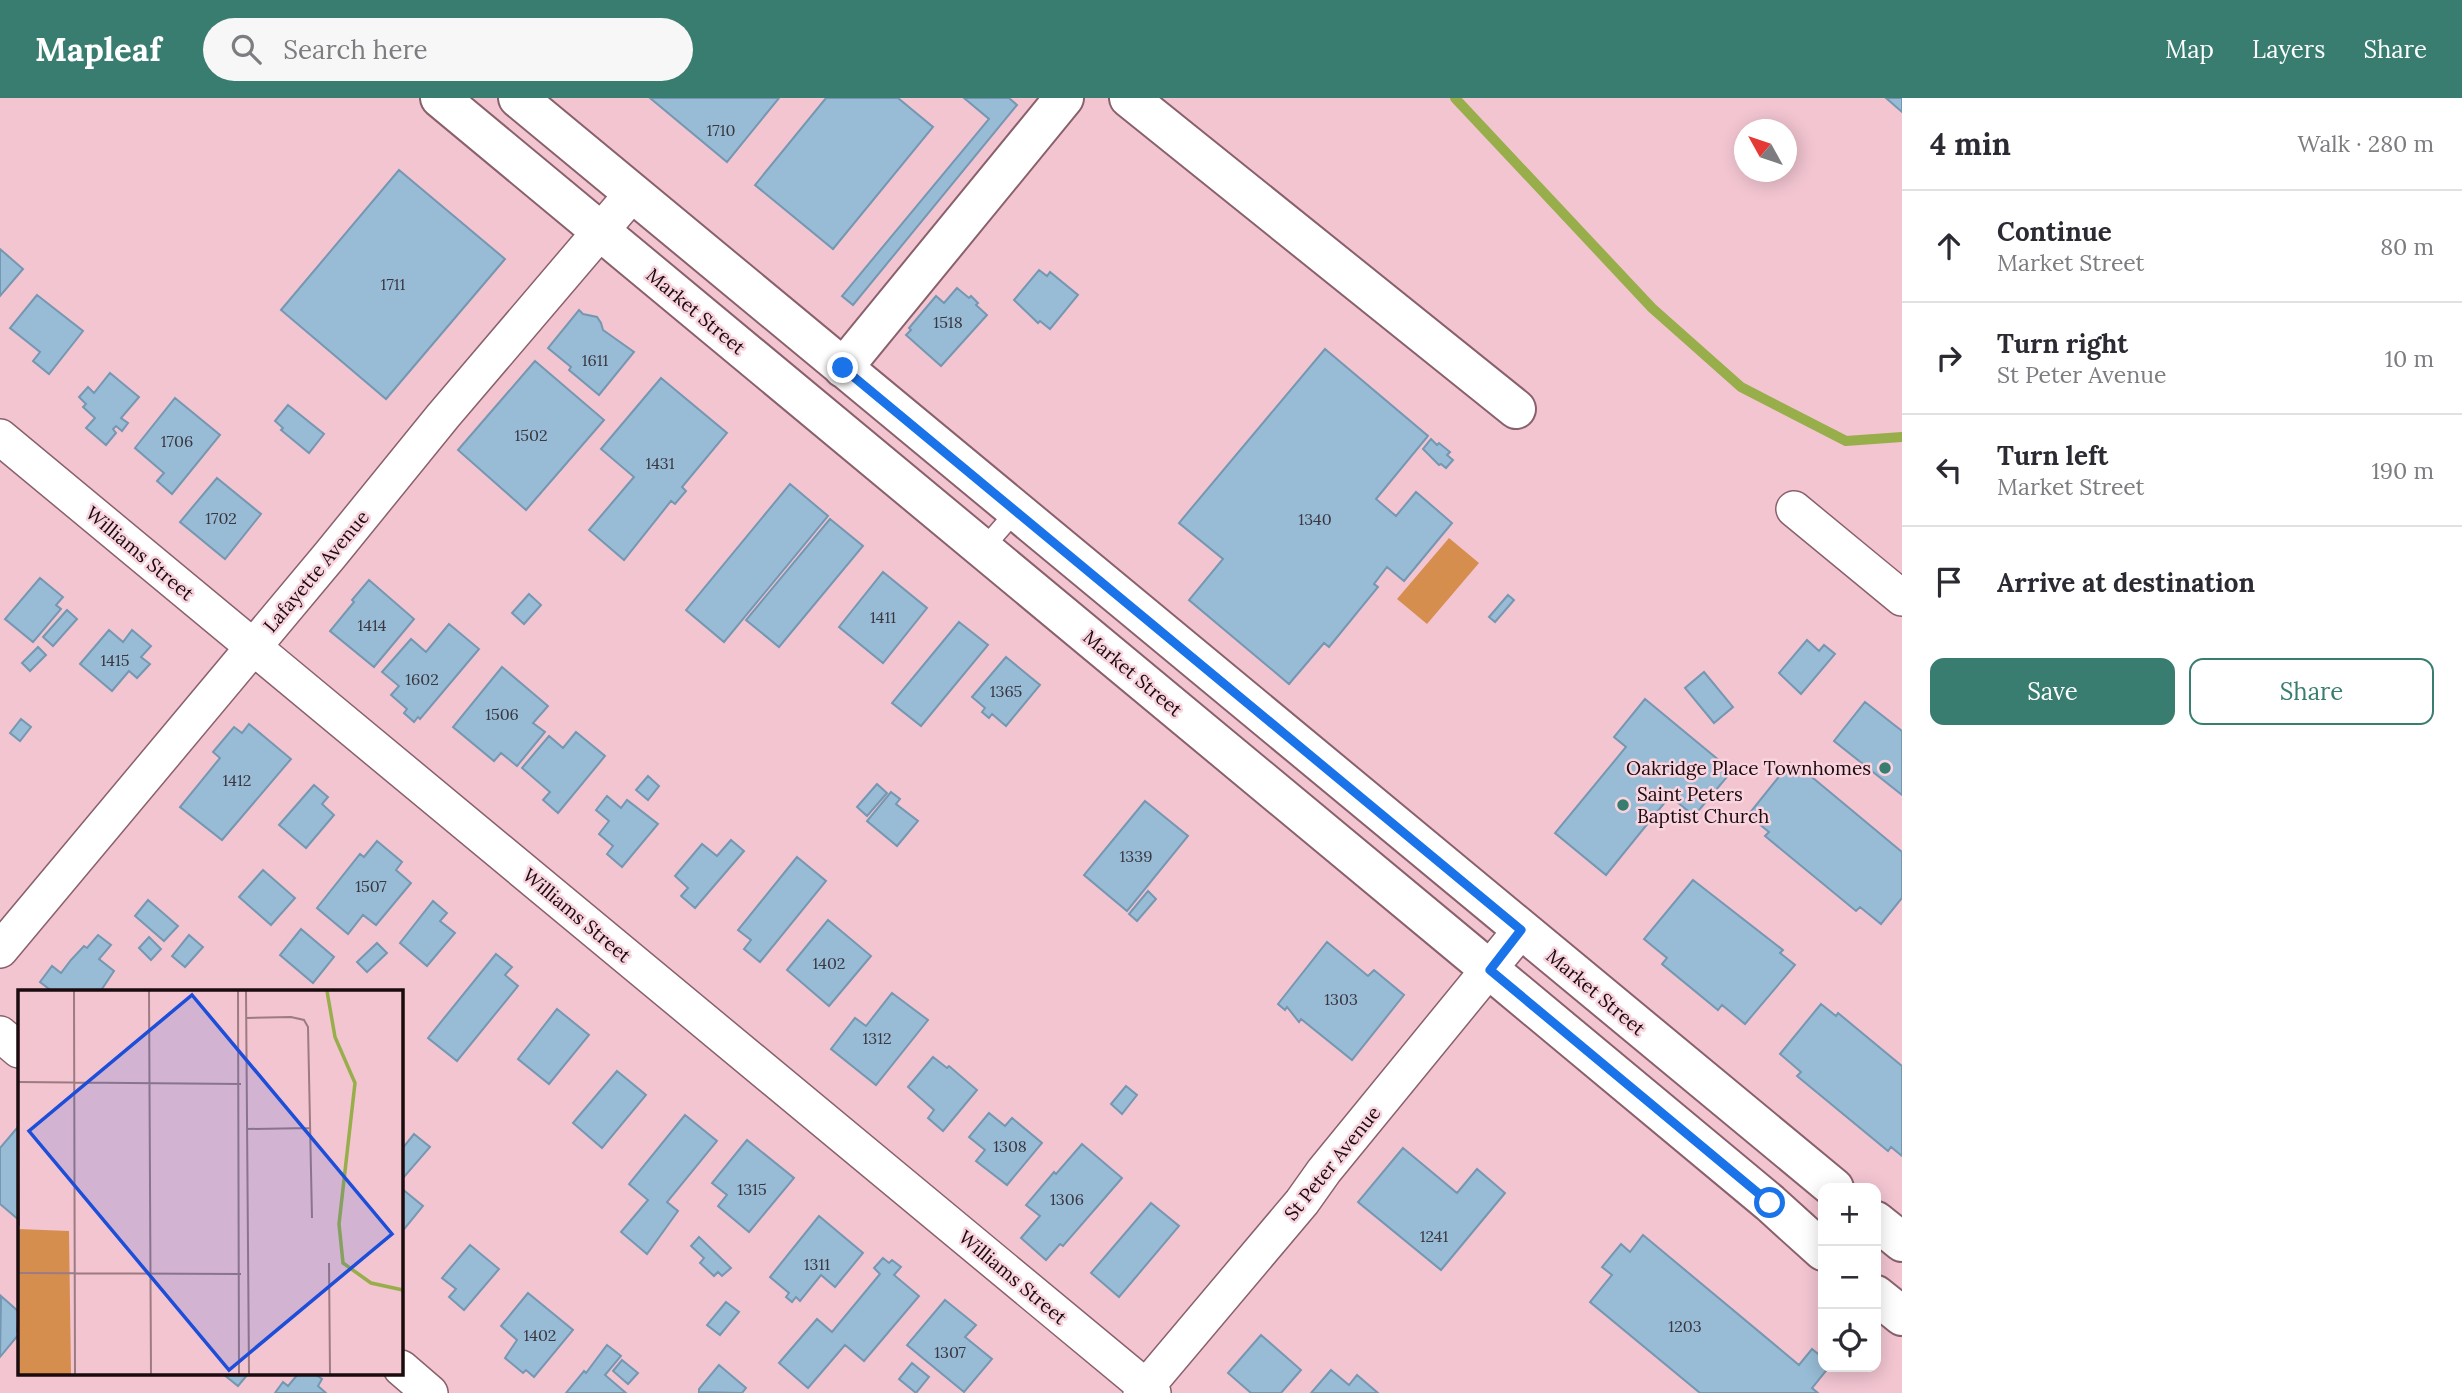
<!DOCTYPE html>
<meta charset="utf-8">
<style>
:root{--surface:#fff;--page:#f7f7f7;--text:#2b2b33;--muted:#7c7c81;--line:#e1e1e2;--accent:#397d71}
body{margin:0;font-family:Lora,serif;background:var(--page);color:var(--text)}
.controls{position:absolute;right:21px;bottom:21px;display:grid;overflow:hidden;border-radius:14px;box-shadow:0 4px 18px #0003}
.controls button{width:63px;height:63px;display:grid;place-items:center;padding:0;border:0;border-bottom:2px solid var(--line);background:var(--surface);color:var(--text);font:35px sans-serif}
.compass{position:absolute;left:1734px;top:21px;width:63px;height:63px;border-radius:50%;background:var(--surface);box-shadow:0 4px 18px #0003;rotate:310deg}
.stop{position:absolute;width:21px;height:21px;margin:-16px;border:5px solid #1a73e8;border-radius:50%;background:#fff}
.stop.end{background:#1a73e8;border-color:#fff;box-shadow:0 2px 7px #0008}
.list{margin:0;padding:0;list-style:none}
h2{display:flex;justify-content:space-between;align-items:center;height:91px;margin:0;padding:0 28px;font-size:30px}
h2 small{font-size:23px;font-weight:400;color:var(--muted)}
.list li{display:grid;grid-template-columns:46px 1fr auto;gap:21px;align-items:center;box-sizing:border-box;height:112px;padding:0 28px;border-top:2px solid var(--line)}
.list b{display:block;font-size:26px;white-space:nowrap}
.list p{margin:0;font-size:23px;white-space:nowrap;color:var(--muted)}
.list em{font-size:23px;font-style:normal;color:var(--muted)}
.actions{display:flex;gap:14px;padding:21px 28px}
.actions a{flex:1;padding:16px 0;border:2px solid var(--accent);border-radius:14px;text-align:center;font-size:24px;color:var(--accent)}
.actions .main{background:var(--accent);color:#fff}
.icon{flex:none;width:38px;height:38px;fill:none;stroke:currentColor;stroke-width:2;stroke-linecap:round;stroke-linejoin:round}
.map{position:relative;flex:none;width:1902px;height:1295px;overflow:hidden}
header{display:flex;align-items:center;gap:42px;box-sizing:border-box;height:98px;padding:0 35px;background:var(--accent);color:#fff}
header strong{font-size:33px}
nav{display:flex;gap:38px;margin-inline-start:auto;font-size:24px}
.search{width:490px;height:63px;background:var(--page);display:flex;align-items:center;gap:18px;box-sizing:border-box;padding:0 24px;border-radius:38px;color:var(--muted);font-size:26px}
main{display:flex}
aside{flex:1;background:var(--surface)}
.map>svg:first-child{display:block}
.pitch{fill:#d68e4f}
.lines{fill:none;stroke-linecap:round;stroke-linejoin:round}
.stream{stroke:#98ae4b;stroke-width:10}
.building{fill:#98bcd6;stroke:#7597b1;stroke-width:2}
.lane-casing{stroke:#89616c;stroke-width:21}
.street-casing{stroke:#89616c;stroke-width:38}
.secondary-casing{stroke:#89616c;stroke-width:42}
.lane{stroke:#fff;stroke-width:18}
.street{stroke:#fff;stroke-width:35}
.secondary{stroke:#fff;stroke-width:38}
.route{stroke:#1a73e8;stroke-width:9}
.poi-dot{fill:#397d71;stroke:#f9d4de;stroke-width:2.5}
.labels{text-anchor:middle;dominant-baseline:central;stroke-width:5;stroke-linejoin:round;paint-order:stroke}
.number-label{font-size:16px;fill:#3a3741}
.street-label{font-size:19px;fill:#1a0b0f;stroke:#f9d4de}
.poi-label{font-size:19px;fill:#1a0b0f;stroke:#f9d4de;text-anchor:end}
.inset-river{fill:none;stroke:#98ae4b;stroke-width:3.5}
.inset-road{fill:none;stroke:#9c7b83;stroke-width:2}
.view{fill:#1d4ed8;fill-opacity:0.15;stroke:#1d4ed8;stroke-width:3.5}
.inset-edge{fill:none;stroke:#1a0b0f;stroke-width:3.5}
</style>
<header>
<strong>Mapleaf</strong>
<div class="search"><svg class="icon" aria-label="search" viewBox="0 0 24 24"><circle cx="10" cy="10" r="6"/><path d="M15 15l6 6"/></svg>Search here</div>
<nav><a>Map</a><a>Layers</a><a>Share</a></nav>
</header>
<main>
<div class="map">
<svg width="1902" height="1295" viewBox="0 0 1902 1295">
<rect width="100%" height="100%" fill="#f2c5d1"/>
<path class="pitch" d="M1449 440 1479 465 1427 526 1397 501Z"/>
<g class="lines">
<path class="stream" d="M1455 0 1652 210 1741 289 1846 343 1902 339"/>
</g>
<path class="building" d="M650 0H779L727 64Z
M826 0H898L933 29 833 151 755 87Z
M964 0H1009L1017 7 853 207 842 198 989 21Z
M1886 0H1902V14Z
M399 72 505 161 386 301 281 212Z
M0 151 23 171 0 198Z
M1039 172 1047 178 1050 174 1078 197 1050 231 1040 223 1038 225 1014 202Z
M957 190 969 200 971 198 978 205 976 207 987 217 941 268 906 237 911 232 909 230 936 198 944 205Z
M37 197 83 233 49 276 33 263 40 254 10 230Z
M579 212 583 216 597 219 601 225 603 232 634 254 599 297 569 272 571 269 548 250Z
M1325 251 1428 338 1376 401 1396 418 1416 394 1452 425 1404 483 1387 469 1374 486 1378 489 1329 549 1324 545 1289 586 1189 502 1223 461 1179 425Z
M535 263 604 322 526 412 458 352Z
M110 275 139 299 121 320 128 325 122 333 116 328 113 331 116 335 106 347 86 330 95 320 83 309 86 306 79 299 88 289 94 295Z
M661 280 727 335 682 389 686 393 675 406 671 403 624 462 589 432 634 379 601 351Z
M175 300 220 337 172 396 157 383 164 375 135 350Z
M288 307 324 336 309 355 281 332 283 330 275 323Z
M1431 341 1437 347 1439 345 1450 354 1447 357 1453 362 1446 370 1441 366 1439 367 1423 351Z
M217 380 261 416 225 461 180 424Z
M790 386 828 418 724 544 686 512Z
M830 421 863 448 779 549 746 522Z
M883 474 927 510 883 565 839 529Z
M40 480 63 499 56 507 61 511 33 544 5 521Z
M369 482 414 521 374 569 330 533 354 504 352 502Z
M529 496 541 507 524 526 512 515Z
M1508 497 1514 502 1495 524 1489 519Z
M67 512 77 521 53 548 43 539Z
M959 524 988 547 921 628 892 605Z
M449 526 479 551 420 621 418 619 414 624 404 615 407 611 391 597 399 588 382 574 411 541 426 554Z
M109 532 123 544 132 532 151 548 141 559 150 566 137 580 129 573 112 593 80 566Z
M1807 542 1819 553 1824 547 1835 556 1801 596 1779 575Z
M38 549 46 557 30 573 22 565Z
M1006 559 1040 587 1006 628 992 616 989 620 982 614 985 610 972 599Z
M502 569 548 608 533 625 545 634 517 668 501 655 494 663 453 629Z
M1704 574 1733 609 1714 625 1685 590Z
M1645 601 1732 673 1694 718 1670 698 1606 777 1555 735 1626 649 1614 639Z
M1865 604 1902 633V697L1834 643Z
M21 621 31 629 20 643 10 635Z
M249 626 291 661 222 742 180 709 220 660 213 654 234 629 242 635Z
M576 634 605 658 558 715 543 702 550 694 522 670 549 638 563 650Z
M1790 665 1804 677 1807 675 1902 754V800L1881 826 1860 809 1856 813 1765 738 1769 734 1748 717Z
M648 678 659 688 648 702 636 692Z
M877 686 887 695 867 718 857 709Z
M314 687 328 699 322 706 334 717 306 750 279 727Z
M891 694 900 701 896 706 918 723 897 748 867 723Z
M607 698 621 710 627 702 658 726 622 769 607 756 613 748 599 736 609 723 596 712Z
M1145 703 1188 738 1127 813 1084 777Z
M731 742 744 753 695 810 681 798 688 790 675 778 702 746 717 758Z
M377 743 402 764 396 772 411 785 376 827 363 817 348 836 317 810 360 756 364 759Z
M797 759 826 783 760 864 744 851 751 842 738 832Z
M263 772 295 800 271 827 239 799Z
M1693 782 1783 852 1780 855 1795 867 1745 926 1722 907 1718 912 1662 866 1667 860 1644 841Z
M1148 793 1156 801 1137 823 1129 816Z
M148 802 178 828 164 843 135 818Z
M433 803 447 815 440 823 455 835 427 868 400 845Z
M828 822 871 858 829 908 787 872Z
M301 831 334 859 313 885 280 857Z
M98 837 111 847 99 861 114 873 100 894H53L40 884 52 868 61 875 71 862 84 848 87 850Z
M189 837 203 849 185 869 172 858Z
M149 839 161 851 151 862 139 850Z
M1327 844 1368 878 1374 872 1404 897 1352 962 1301 921 1299 924 1287 909 1285 912 1278 906Z
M377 845 387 855 367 874 357 864Z
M496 856 512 869 505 877 518 888 457 963 428 940Z
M892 895 928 922 876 987 831 951 855 920 866 928Z
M1821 906 1836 918 1838 915 1902 968V1058L1891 1049 1888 1053 1797 978 1801 974 1780 956Z
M557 911 589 937 549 986 518 961Z
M933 959 947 970 949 968 977 992 943 1033 928 1020 934 1012 908 989Z
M617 973 646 997 602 1050 573 1025Z
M1126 988 1137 997 1122 1016 1111 1006Z
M989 1015 1005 1028 1012 1020 1042 1045 1007 1087 976 1063 985 1052 969 1039Z
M685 1017 717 1043 667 1104 678 1113 647 1156 621 1134 648 1102 629 1086Z
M17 1030 19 1032V1122L0 1106V1050Z
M414 1036 430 1049 404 1079 401 1075V1052Z
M747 1042 794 1080 749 1134 718 1108 727 1097 712 1085Z
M1082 1046 1122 1080 1063 1148 1060 1146 1046 1162 1021 1140 1040 1118 1026 1107 1054 1074 1056 1076Z
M1403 1050 1457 1095 1477 1071 1505 1095 1441 1172 1358 1104Z
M401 1090 423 1108 401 1135Z
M1151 1105 1179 1128 1119 1199 1091 1175Z
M819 1118 863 1155 835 1189 821 1177 800 1203 796 1199 792 1204 786 1199 789 1195 770 1179Z
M1643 1137 1799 1267 1812 1251 1823 1260V1269H1829L1812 1290 1818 1295H1700L1590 1204 1612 1177 1602 1169 1621 1146 1630 1154Z
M699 1139 731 1170 722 1178 718 1174 714 1178 700 1165 704 1160 691 1148Z
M470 1147 499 1171 464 1212 449 1199 456 1191 442 1180Z
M883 1160 889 1165 892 1162 901 1169 894 1177 919 1198 864 1263 845 1247 808 1290 779 1265 817 1221 832 1234 880 1176 874 1170Z
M528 1195 573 1232 534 1279 526 1272 523 1275 505 1260 517 1242 501 1228Z
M1 1198 19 1214 17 1234 19 1236 0 1259Z
M945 1202 976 1227 965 1239 992 1261 964 1294 907 1247Z
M726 1204 739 1214 720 1237 707 1227Z
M1261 1237 1301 1272 1281 1295H1251L1228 1275Z
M607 1247 621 1258 605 1277 626 1295H566L584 1273 586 1275Z
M622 1262 638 1275 628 1286 613 1273Z
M912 1265 929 1279 916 1295 899 1281Z
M719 1267 746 1290 742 1295 699 1294V1291Z
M1331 1272 1349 1287 1357 1277 1378 1295H1311Z
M223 1276H248L238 1288Z
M298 1276H315L322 1281 318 1288 326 1295H275L283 1284 288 1288Z"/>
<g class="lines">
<g class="lane-casing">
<path id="lane" d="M983 451 1016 413"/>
</g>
<g class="street-casing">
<path id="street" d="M0 339 1153 1295
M1794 411 1902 500
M0 852 331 456 443 318 633 95
M0 936 19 952
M401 1270 430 1295
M1141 1295 1302 1104 1324 1073 1521 832"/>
</g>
<g class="secondary-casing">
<path id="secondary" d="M440 0 1490 872 1770 1105 1823 1153
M518 0 1834 1090
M1129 0 1516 311
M843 270 1064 0
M1876 1123 1902 1144
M1876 1197 1902 1218"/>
</g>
<use href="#lane" class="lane"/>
<use href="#street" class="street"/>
<use href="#secondary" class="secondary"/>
</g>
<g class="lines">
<path class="route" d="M843 270 1521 832 1490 872 1770 1105"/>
</g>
<g class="poi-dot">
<circle cx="1885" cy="670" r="7"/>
<circle cx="1623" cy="707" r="7"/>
</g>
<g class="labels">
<g class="number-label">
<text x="721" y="32">1710</text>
<text x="393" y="186">1711</text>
<text x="948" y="224">1518</text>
<text x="595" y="262">1611</text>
<text x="531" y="337">1502</text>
<text x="177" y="343">1706</text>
<text x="660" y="365">1431</text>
<text x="221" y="420">1702</text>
<text x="1315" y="421">1340</text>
<text x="883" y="519">1411</text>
<text x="372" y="527">1414</text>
<text x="115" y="562">1415</text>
<text x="422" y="581">1602</text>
<text x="1006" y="593">1365</text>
<text x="502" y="616">1506</text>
<text x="237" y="682">1412</text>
<text x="1136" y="758">1339</text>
<text x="371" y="788">1507</text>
<text x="829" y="865">1402</text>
<text x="1341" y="901">1303</text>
<text x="877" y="940">1312</text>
<text x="1010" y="1048">1308</text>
<text x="752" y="1091">1315</text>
<text x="1067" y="1101">1306</text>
<text x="1434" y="1138">1241</text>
<text x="817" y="1166">1311</text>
<text x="1685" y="1228">1203</text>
<text x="540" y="1237">1402</text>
<text x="950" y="1254">1307</text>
</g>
<g class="street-label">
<text transform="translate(696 213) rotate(40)">Market Street</text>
<text transform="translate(140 455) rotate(40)">Williams Street</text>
<text transform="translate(316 473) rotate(-50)">Lafayette Avenue</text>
<text transform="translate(1133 575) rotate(40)">Market Street</text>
<text transform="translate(577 817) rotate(40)">Williams Street</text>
<text transform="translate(1596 894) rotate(40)">Market Street</text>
<text transform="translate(1332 1065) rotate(-51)">St Peter Avenue</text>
<text transform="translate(1013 1179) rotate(40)">Williams Street</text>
</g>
<g class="poi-label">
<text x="1871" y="670">Oakridge Place Townhomes</text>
<text x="1637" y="696" text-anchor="start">Saint Peters<tspan x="1637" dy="22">Baptist Church</tspan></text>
</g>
</g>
<g transform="translate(18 892)">
<rect width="385" height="385" fill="#f2c5d1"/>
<path d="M0 239 51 241 53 384H0Z" fill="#d68e4f"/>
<path class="inset-river" d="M309 1 317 47 337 93 321 234 325 273 353 293 385 300"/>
<path class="inset-road" d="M56 1 57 384M131 1 133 384M220 1 221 384M228 1 231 384M228 28 273 27 286 30 290 37 294 228M0 92 223 94M229 139 292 138M0 158 1 236M311 273 312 384M0 283 223 284"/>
<path class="view" d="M174 5 374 244 211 380 11 141Z"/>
<rect width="385" height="385" class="inset-edge"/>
</g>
</svg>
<div class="controls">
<button>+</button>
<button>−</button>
<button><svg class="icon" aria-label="locate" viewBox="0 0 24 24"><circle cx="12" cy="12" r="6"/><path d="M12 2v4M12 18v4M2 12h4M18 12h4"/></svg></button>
</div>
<svg class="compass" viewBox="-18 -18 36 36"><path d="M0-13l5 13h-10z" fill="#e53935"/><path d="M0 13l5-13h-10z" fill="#7c7c81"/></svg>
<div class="stop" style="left:1770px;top:1105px"></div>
<div class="stop end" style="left:843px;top:270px"></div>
</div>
<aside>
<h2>4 min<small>Walk · 280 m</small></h2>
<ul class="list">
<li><svg class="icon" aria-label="ahead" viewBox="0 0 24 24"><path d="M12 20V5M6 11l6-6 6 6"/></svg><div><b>Continue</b><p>Market Street</p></div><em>80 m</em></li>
<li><svg class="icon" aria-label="right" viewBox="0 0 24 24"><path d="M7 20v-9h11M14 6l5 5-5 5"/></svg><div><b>Turn right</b><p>St Peter Avenue</p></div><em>10 m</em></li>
<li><svg class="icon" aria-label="left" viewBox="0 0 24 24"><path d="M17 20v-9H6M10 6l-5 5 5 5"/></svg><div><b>Turn left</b><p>Market Street</p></div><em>190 m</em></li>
<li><svg class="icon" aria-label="arrive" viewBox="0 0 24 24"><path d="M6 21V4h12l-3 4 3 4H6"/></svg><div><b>Arrive at destination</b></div></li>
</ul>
<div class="actions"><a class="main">Save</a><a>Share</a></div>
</aside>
</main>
